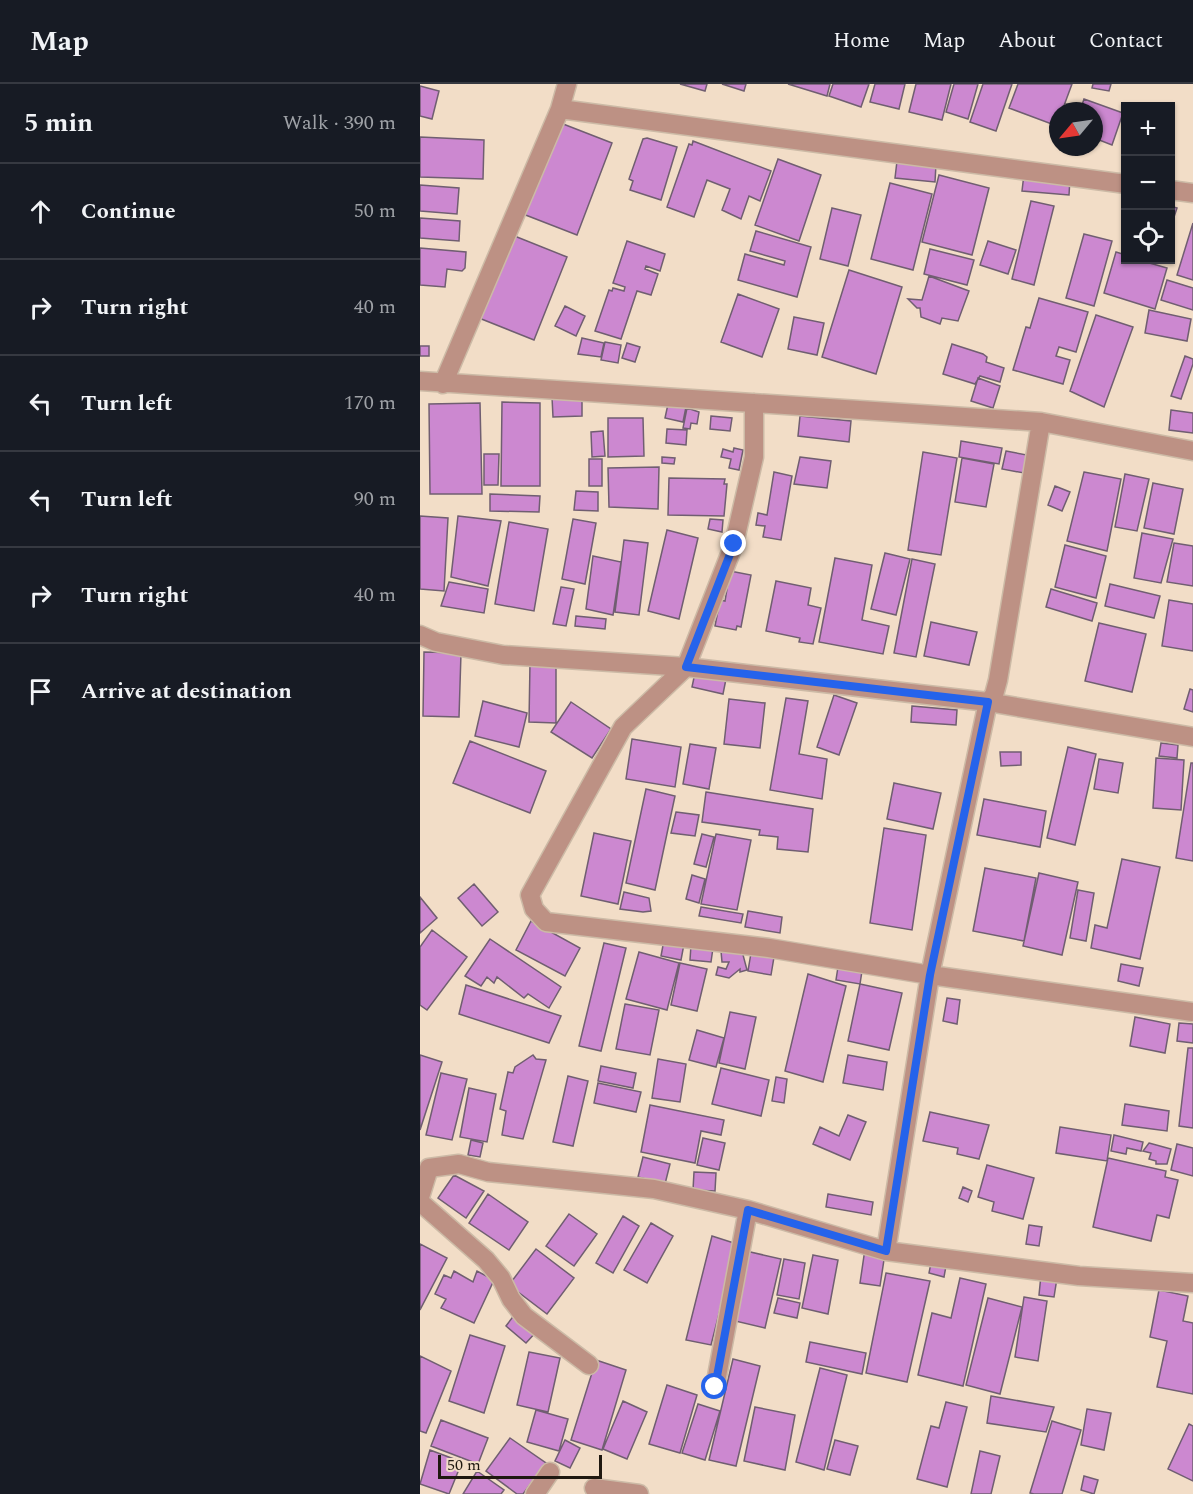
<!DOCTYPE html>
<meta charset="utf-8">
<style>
:root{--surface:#171b24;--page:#20242c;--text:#f1f3f6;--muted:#9ea1a6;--line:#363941}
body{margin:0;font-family:Spectral,serif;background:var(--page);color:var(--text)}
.controls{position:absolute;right:18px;top:18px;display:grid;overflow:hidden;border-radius:0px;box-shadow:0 2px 4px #0004}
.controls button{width:54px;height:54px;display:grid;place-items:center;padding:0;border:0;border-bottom:2px solid var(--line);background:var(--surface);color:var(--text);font:30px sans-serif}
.compass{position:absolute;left:629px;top:18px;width:54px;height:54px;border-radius:50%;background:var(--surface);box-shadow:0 2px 4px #0004;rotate:241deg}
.scale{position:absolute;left:18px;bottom:15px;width:164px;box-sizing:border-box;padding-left:6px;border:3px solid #1f1810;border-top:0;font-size:16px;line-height:21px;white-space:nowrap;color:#1f1810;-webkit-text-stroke:4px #f2ddc7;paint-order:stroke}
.stop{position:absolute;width:18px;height:18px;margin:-14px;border:4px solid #2563eb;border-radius:50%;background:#fff}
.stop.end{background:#2563eb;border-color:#fff;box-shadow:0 2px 6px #0008}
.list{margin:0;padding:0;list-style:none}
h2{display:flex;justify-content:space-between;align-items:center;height:78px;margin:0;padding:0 24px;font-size:26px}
h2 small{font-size:20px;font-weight:400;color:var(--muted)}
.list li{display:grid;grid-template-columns:39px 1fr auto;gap:18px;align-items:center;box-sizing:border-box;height:96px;padding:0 24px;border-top:2px solid var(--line)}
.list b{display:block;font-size:22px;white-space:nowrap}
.list em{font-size:20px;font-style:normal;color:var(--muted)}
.icon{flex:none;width:33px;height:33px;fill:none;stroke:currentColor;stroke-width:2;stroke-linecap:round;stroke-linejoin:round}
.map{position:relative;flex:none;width:773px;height:1410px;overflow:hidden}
header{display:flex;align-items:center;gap:36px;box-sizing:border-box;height:84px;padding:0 30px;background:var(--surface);border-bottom:2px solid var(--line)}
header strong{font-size:28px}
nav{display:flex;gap:33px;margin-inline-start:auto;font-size:21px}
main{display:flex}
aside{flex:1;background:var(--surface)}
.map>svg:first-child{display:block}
.building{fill:#cc88d0;stroke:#705e71;stroke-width:1.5}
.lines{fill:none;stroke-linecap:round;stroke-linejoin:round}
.minor-casing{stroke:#ccbaa6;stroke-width:21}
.minor{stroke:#bd9184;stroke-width:18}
.route{stroke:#2563eb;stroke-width:8}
</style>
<header>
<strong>Map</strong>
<nav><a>Home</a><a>Map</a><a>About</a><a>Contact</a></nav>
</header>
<main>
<aside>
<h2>5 min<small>Walk · 390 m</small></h2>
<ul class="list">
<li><svg class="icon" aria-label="ahead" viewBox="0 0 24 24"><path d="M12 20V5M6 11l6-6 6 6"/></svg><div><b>Continue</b></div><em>50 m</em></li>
<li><svg class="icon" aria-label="right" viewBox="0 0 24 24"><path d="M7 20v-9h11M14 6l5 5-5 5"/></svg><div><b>Turn right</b></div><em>40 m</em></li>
<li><svg class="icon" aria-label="left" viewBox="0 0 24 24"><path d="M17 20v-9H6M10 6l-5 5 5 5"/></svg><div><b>Turn left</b></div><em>170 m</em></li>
<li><svg class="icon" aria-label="left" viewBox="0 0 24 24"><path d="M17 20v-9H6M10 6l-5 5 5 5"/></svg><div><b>Turn left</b></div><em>90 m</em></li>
<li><svg class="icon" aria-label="right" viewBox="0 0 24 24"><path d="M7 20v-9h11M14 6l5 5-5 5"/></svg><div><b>Turn right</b></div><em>40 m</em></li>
<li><svg class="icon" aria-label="arrive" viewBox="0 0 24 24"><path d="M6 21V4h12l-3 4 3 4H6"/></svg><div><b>Arrive at destination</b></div></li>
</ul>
</aside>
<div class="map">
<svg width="773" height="1410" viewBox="0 0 773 1410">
<rect width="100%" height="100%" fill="#f2ddc7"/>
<path class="building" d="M260 0H287L285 7Z
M302 0H326L324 7Z
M368 0H410L407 12Z
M413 0H449L441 23 409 12Z
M455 0H485L479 25 450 18Z
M496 0H531L522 36 489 28Z
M534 0H558L548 35 526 28Z
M563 0H592L576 47 550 38Z
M598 0H652L642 27H638L637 42 589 24Z
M673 0H691L689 7 672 4Z
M0 2 19 7 12 35 0 32Z
M664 15 703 29 692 61 674 54V27H660Z
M138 38 192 59 157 151 103 130Z
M0 53 64 56 63 95 0 93Z
M227 54 257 63 241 116 210 106 213 97 209 95 223 55Z
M273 57 351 87 340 117 329 112 321 135 302 126 310 105 287 96 274 133 247 123 269 60 272 61Z
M358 75 401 91 379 157 335 141Z
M477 77 516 80 515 98 475 94Z
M604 90 650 95 649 111 602 107Z
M519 91 569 104 552 171 502 158Z
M470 99 512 110 493 186 451 175Z
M0 101 39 104 37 130 0 127Z
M611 117 634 122 614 201 592 195Z
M750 122 757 124 750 145Z
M412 124 441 131 428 182 400 175Z
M0 134 40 137 39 157 0 154Z
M773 139V196L757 191Z
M336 147 391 163 377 213 318 196 325 170 364 181 365 177 330 167Z
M664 150 692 157 674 222 646 214Z
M92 151 147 173 114 256 59 234Z
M207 157 245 170 240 187 226 182 225 185 238 190 231 211 217 207 201 255 175 247 189 206 192 207 193 204 204 207 205 203 193 199Z
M568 157 596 166 588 190 560 181Z
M0 164 46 168 45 184 42 187 27 185 25 203 0 201Z
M510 165 554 176 547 201 504 190Z
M696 168 706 171V176H719L747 184 735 225 684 209Z
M429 186 482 203 456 290 402 273Z
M509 192 549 207 538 237 522 234 520 240 501 233 500 224H497L488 215 502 216Z
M747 196 773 204V226L741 216Z
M318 210 359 225 342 273 301 258Z
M619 214 668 228 656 268 639 263 636 272 650 276 643 300 593 286 606 243 610 244Z
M145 222 165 232 156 252 135 242Z
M729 226 771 235 767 257 725 249Z
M676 231 713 243 684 323 650 307Z
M374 233 404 239 397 271 368 265Z
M162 254 184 259 181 273 158 270Z
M185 258 201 261 198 279 181 276Z
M207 259 220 263 215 278 202 274Z
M532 260 563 270 567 273 566 278 584 284 580 298 560 292 555 300 523 290Z
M0 262H9V272H0Z
M765 272 773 275V280L761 315 751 312Z
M558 294 580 302 573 324 551 317Z
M162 312V332L133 333 132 313Z
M82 318 120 319V402H81Z
M60 319 62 410H10L9 320Z
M248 320 266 323 263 338 245 334Z
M267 324 279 328 277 340 271 339 270 345 263 344Z
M751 326 773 329V349L749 346Z
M291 332 312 334 310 347 290 345Z
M380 332 431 337 429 358 378 352Z
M188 334H223L224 372 188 373Z
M247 345 267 346 266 361 246 359Z
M183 347 185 372 172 373 171 348Z
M541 357 582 364 579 380 539 373Z
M314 364 323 366 319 386 309 384 311 375 301 373 303 365 313 368Z
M586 367 607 371 604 389 582 385Z
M503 368 537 374 521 471 488 466Z
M64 370H79L78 401H64Z
M242 373 255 374 254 380 242 379Z
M380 373 411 377 407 404 374 400Z
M542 374 574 380 566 423 535 418Z
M169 375H182V402H169Z
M239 383 238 425 189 423 188 384Z
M354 388 372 392 361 456 343 453 345 442 336 441 338 429 347 431Z
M664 388 701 395 687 467 647 457Z
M705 390 729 395 717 447 695 443Z
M249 394 305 395 304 400H307L304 432 248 431Z
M733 399 763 405 754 450 724 444Z
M635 402 650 408 642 427 628 421Z
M156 407 178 408V427L154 426Z
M70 410 120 412 119 428 70 427Z
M0 432 28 434 24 507 0 505Z
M38 432 81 437 68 502 31 493Z
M153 435 176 439 165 500 142 495Z
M290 435 303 436 302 448 288 445Z
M89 438 128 445 114 527 75 520Z
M247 446 278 454 259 535 228 527Z
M722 449 753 455 741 499 714 494Z
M204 456 228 459 219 531 195 528Z
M754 459 773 462V502L747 498Z
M645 461 686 472 676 514 635 503Z
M465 469 490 475 476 531 451 525Z
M173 472 201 478 193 531 166 525Z
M415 474 452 481 442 536 469 542 463 570 399 558Z
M492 475 515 480 496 573 474 569Z
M310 487 331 491 321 543 317 542 316 546 295 542 300 516 305 517Z
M356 497 391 504 388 521 401 524 393 560 379 558 380 554 346 547Z
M29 498 68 505 64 529 21 522Z
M690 500 740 512 734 534 685 522Z
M141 503 154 505 146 542 133 540Z
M631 505 677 519 672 537 626 523Z
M749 516 773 520V567L742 562Z
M156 532 186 535 185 545 155 542Z
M511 538 557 548 549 581 504 572Z
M679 539 726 550 712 608 665 597Z
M4 568 41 569 39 633 3 632Z
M110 579 136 580V639L109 638Z
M275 589 306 595 303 610 272 603Z
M770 605 773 606V628L764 625Z
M414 611 437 619 419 671 397 663Z
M366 614 388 617 379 670 407 675 402 715 350 706Z
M309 615 345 619 340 664 304 660Z
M63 617 107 629 99 663 55 652Z
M151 618 191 645 172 674 131 648Z
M492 622 537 626 536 641 491 638Z
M212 655 261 663 255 703 206 695Z
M50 657 126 687 110 729 33 699Z
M741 659 758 661 757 674 739 672Z
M270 660 296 664 289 705 263 700Z
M648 663 676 670 655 761 627 754Z
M580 668H601V681L581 682Z
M736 674 764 676 761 726 733 724Z
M679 675 703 679 698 709 674 705Z
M771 679H773V777L756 774Z
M474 699 521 709 513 745 467 735Z
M226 705 255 712 235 806 206 799Z
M286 708 393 725 388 768 357 765 358 753 339 751 340 746 282 738Z
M564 715 626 727 620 763 557 751Z
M256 728 279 731 275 752 251 749Z
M464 744 506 751 492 846 450 839Z
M174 749 211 757 198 820 161 812Z
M282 750 294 753 286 783 274 780Z
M296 750 331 756 317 826 281 820Z
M702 775 740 783 720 875 671 864 675 841 687 844Z
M565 784 616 794 604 857 553 847Z
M619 789 658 798 642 871 603 862Z
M272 791 285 795 279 819 266 815Z
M54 800 78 828 62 842 38 814Z
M658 806 674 809 666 857 650 854Z
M204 808 229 814 231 827 223 828 200 825Z
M0 813 17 834 0 849Z
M281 823 323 830 321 839 279 832Z
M328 827 362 833 360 849 325 843Z
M111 837 160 864 145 892 96 866Z
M12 846 47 873 7 926 0 921V863Z
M70 855 141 903 129 924 108 910 104 914 77 893 74 899 67 893 61 902 45 892Z
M244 856 264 860 261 876 241 872Z
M184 859 206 864 181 967 159 962Z
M271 861 293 864 291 878 270 876Z
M301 867H322L327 886 320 888V885L309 894 296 891 298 883 306 885 309 878H302Z
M219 868 259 879 247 926 206 915Z
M331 869 354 873 351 891 328 887Z
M260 879 287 885 277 927 251 921Z
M701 880 723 884 719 902 698 897Z
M418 883 442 887 440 900 416 896Z
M388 890 426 902 403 998 365 987Z
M440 900 482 909 469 966 428 957Z
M46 901 141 932 129 959 39 930Z
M527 914 540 916 537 940 523 937Z
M205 920 239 926 230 971 196 965Z
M310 928 336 933 325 985 299 979Z
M715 933 750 940 745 969 710 962Z
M759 939 773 940V959L757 957Z
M277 946 304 954 296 983 269 976Z
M768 964H773V1044L759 1042Z
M0 971 22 978 0 1046Z
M113 971 116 975 126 976 103 1055 82 1051 86 1027 80 1025 88 988 93 989 95 983Z
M428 971 467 978 463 1006 423 999Z
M238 975 266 980 260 1018 232 1014Z
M181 982 216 989 213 1004 178 997Z
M301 984 349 996 341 1032 292 1020Z
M21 989 47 995 32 1056 6 1051Z
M148 992 168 997 153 1062 133 1058Z
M356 993 367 995 364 1019 352 1017Z
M178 999 221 1008 216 1028 174 1019Z
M49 1004 76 1010 67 1058 40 1053Z
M705 1020 749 1027 747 1047 702 1041Z
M230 1021 304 1036 301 1051 281 1047 275 1079 221 1068Z
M510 1028 569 1041 559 1075 537 1070 538 1064 503 1057Z
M428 1031 446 1038 430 1076 393 1060 400 1043 419 1052Z
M640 1043 691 1051 687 1077 636 1069Z
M694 1051 723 1058 721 1067 707 1064 706 1070 691 1067Z
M283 1054 305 1059 299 1086 277 1081Z
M51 1056 63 1059 60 1073 48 1071Z
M729 1059 751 1065 747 1080H736V1077L729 1075 731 1069 723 1067Z
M757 1060 773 1064V1092L751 1086Z
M223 1073 250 1080 245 1100 218 1093Z
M688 1074 746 1087 745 1093 758 1096 749 1134 737 1131 731 1157 673 1143Z
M567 1081 614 1094 603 1135 572 1127 574 1118 558 1113Z
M274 1088 296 1089 295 1107 273 1106Z
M34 1091 64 1107 46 1134 18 1114Z
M543 1103 552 1107 548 1118 539 1114Z
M68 1110 108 1138 89 1166 49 1139Z
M408 1110 453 1118 451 1131 406 1123Z
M149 1130 177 1150 154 1182 126 1162Z
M203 1132 219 1142 193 1189 176 1179Z
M231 1139 253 1152 227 1199 204 1186Z
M609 1141 622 1143 619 1162 606 1160Z
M292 1152 317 1160 291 1261 266 1256Z
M0 1160 27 1174 0 1226Z
M116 1165 154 1194 127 1230 89 1201Z
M445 1165 465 1169 460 1202 440 1199Z
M326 1167 361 1175 345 1244 311 1236Z
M393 1171 418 1176 408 1230 382 1224Z
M364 1175 385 1179 379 1215 357 1211Z
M511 1179 526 1182 524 1193 509 1189Z
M34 1187 53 1198 57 1187 74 1196 54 1239 21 1224 26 1215 15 1210 24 1191 31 1194Z
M466 1189 510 1197 487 1298 446 1289Z
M621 1191 637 1194 634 1213 619 1211Z
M540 1194 566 1200 543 1302 498 1291 512 1229 531 1234Z
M739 1206 768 1212 763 1237 773 1239V1310L737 1303 747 1257 730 1253Z
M604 1213 627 1217 618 1277 595 1273Z
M358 1214 380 1219 377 1234 354 1229Z
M568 1214 602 1223 580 1310 546 1301Z
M95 1230 116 1248 106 1259 86 1242Z
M50 1251 85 1262 64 1329 29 1317Z
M390 1258 446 1269 442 1290 386 1278Z
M109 1268 140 1274 128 1328 97 1321Z
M0 1272 31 1287 6 1349 0 1347Z
M313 1275 340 1282 316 1382 289 1376Z
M176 1276 206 1286 182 1366 151 1356Z
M400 1284 427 1291 404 1386 376 1378Z
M247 1301 277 1311 260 1369 229 1360Z
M571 1312 634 1323 626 1348 567 1339Z
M203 1317 227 1328 207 1375 183 1365Z
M526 1318 547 1323 527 1403 497 1395 511 1342 519 1344Z
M278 1320 300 1327 285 1376 262 1369Z
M335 1323 375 1331 365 1386 324 1377Z
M667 1325 691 1329 684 1366 661 1361Z
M116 1326 148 1335 139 1367 107 1358Z
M21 1336 68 1354 58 1380 11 1362Z
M632 1337 661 1346 642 1410H614L610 1409Z
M769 1340 773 1342V1397L748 1385Z
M90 1354 126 1379 103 1410H97L66 1387Z
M145 1356 160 1364 150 1384 135 1377Z
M415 1356 438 1362 430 1391 407 1385Z
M10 1366 42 1378 29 1410 0 1400Z
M560 1367 580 1372 571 1410H551Z
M57 1387 84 1406 81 1410H43Z
M664 1392 678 1396 674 1410 661 1406Z"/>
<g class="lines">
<g class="minor-casing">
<path id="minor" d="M140 25 706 100
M750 106 773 109
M0 297 621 338 773 367
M23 300 140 25 147 0
M334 319V373L314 460 266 583 203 643 110 811 114 825 126 838 349 864 510 891 773 928
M0 551 16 558 83 571 266 583 568 618 773 653
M0 1113 9 1084 39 1080 68 1088 234 1105 328 1126 466 1167 659 1192 773 1199
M0 1118 66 1176 81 1194 91 1215 104 1232 169 1281
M466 1167 510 891 568 618 574 611 578 596 621 338
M295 1303 328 1126
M174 1404 219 1410
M115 1410 130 1388"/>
</g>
<use href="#minor" class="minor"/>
</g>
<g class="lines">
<path class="route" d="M295 1303 328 1126 466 1167 510 891 568 618 266 583 314 460"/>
</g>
</svg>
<div class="controls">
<button>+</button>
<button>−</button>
<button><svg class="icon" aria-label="locate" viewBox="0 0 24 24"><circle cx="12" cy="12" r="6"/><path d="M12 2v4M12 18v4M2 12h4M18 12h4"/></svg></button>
</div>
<svg class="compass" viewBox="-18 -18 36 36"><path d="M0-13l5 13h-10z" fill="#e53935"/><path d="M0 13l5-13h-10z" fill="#9ea1a6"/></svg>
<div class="scale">50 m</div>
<div class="stop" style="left:295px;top:1303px"></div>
<div class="stop end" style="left:314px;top:460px"></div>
</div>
</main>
